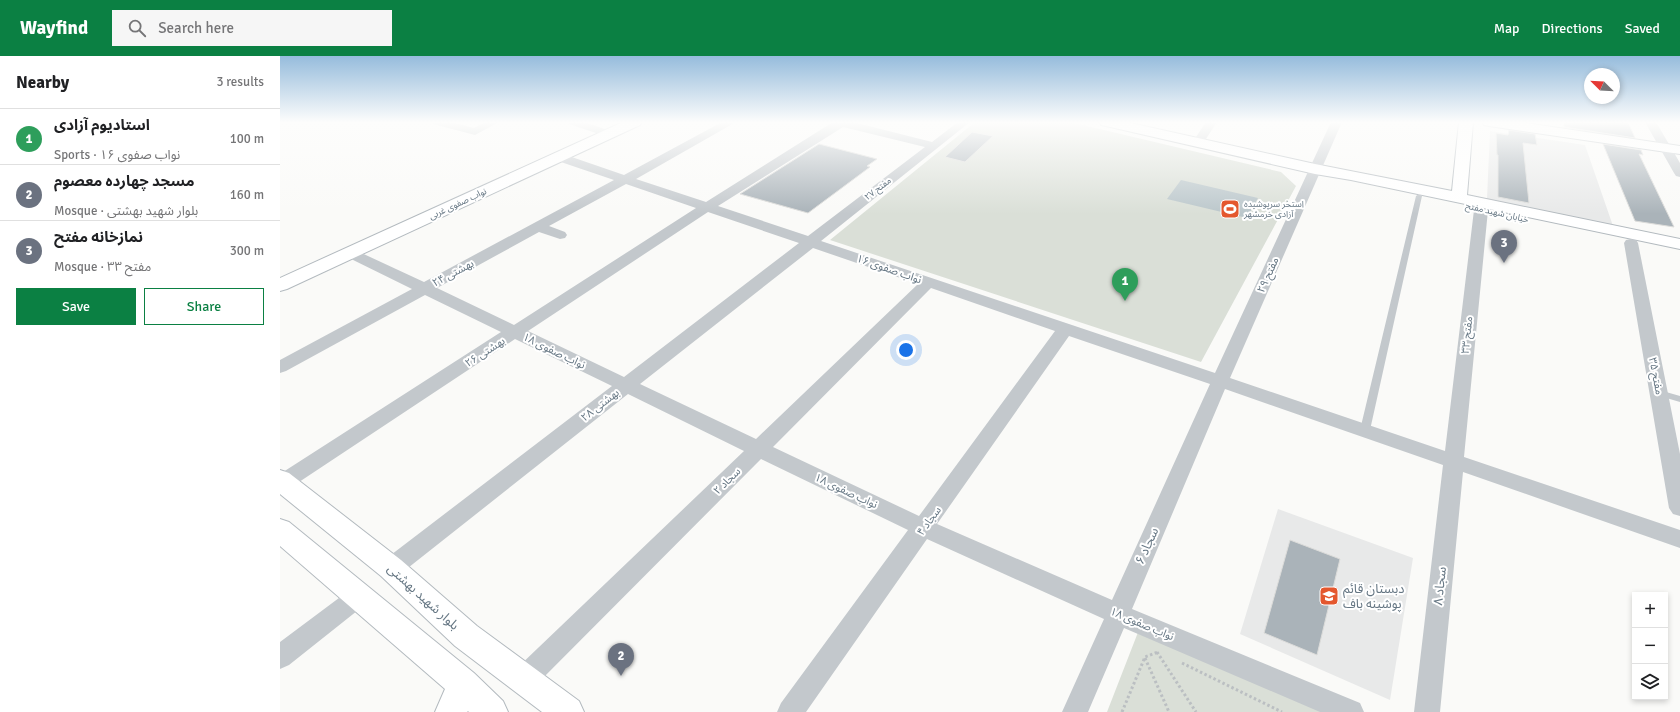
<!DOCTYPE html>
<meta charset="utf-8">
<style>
:root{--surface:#fff;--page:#f6f6f6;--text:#202124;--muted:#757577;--line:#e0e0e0;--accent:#0b8043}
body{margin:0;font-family:Signika,"Noto Sans Arabic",sans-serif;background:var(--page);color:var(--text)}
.controls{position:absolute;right:12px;bottom:12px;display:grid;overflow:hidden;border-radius:0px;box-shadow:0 2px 6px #0003}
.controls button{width:36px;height:36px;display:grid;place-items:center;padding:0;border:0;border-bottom:1px solid var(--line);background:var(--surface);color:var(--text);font:20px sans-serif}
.compass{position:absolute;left:1304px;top:12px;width:36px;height:36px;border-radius:50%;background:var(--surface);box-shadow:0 2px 6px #0003;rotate:294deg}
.you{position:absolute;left:626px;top:294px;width:14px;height:14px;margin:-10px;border:3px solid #fff;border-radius:50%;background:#1a73e8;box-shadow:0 0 0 6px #1a73e833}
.badge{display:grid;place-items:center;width:26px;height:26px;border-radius:50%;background:var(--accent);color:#fff;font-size:13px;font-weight:700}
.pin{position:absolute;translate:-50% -33px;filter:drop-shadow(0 1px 2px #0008)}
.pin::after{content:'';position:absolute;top:21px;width:14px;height:12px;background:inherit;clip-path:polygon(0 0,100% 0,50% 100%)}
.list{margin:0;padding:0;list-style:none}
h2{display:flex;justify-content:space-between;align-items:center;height:52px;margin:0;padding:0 16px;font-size:17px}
h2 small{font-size:13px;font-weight:400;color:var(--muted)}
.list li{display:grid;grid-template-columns:26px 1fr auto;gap:12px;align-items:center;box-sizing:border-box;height:56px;padding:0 16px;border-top:1px solid var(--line)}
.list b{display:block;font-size:15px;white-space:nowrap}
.list p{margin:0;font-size:13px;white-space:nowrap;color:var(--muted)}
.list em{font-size:13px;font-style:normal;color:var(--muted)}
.actions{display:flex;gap:8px;padding:12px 16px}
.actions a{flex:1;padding:9px 0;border:1px solid var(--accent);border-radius:0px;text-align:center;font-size:14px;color:var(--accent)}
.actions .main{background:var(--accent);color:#fff}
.icon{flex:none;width:22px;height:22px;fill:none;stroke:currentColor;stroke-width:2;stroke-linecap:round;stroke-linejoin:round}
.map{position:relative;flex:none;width:1400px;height:656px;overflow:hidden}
header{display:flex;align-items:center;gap:24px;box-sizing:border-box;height:56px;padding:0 20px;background:var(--accent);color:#fff}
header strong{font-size:19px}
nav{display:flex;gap:22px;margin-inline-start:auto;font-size:14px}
.search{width:280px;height:36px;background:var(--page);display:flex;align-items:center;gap:10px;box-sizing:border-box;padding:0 14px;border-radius:0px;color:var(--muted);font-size:15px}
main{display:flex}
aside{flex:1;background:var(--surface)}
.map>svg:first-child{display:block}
.built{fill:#e8e9e9}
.green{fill:#dadfd7}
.water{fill:#bbc7cb}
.building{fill:#aab3b9;stroke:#dcdcda}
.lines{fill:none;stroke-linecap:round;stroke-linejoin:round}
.secondary-casing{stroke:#b3babf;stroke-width:2}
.path{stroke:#bbbfc2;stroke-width:3;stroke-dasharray:2.5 2.5;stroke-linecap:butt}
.lane{fill:#c3c8cc;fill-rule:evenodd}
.street{fill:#c3c8cc;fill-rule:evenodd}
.secondary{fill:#fff;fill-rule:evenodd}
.labels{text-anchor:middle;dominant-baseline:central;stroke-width:4;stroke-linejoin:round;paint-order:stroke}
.far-street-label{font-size:9px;fill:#657683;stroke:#fff}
.far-poi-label{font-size:9px;fill:#657683;stroke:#fff;text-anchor:start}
.street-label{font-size:11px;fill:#657683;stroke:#fff}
.near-street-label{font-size:13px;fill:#657683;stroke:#fff}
.near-poi-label{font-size:13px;fill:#657683;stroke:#fff;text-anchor:start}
</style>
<header>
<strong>Wayfind</strong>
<div class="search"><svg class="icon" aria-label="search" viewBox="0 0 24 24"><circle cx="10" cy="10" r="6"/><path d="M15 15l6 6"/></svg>Search here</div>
<nav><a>Map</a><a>Directions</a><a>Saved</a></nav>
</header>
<main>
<aside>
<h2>Nearby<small>3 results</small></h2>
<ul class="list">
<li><span class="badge" style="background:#2e9e5b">1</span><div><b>استادیوم آزادی</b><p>Sports · نواب صفوی ۱۶</p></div><em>100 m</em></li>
<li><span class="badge" style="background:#6b7280">2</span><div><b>مسجد چهارده معصوم</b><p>Mosque · بلوار شهید بهشتی</p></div><em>160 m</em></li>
<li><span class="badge" style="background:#6b7280">3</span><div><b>نمازخانه مفتح</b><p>Mosque · مفتح ۳۳</p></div><em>300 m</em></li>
</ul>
<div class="actions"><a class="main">Save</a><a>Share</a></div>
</aside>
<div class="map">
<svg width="1400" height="656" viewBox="0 0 1400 656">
<rect width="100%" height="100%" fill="#fafaf8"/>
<path class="built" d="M1210 75 1305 89 1333 170 1207 143Z
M998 453 1133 502 1110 644 960 578Z"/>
<path class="green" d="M695 66H790L1001 116 1016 130 921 306 550 184Z
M862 566 1062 656H827Z"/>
<path class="water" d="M901 124 978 142 967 162 887 143Z"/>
<path class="building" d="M1284 66H1348L1355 82 1284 71Z
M1229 74 1255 78 1257 89 1243 87 1249 147 1218 141V99H1217L1216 77 1228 79Z
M692 76 713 80 685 106 665 101Z
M539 88 597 103 587 110 590 111 528 157 460 138Z
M1323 88 1361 94 1363 99 1359 98 1394 171 1355 165Z
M1010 484 1060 503 1037 599 984 577Z"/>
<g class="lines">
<g class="secondary-casing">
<path id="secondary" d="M343 66H362L360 69 7 233 0 235V222Z
M819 66H846L1035 108 1172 135 1179 66H1193L1187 139 1400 183V193L1071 124 1035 118 826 70 821 69Z
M1202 66H1239L1400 90V98L1209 70 1204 69Z
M0 414 9 417 121 504 197 570 299 645 304 656H262L175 590 101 520 0 438Z
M0 463 9 466 194 617 223 645 228 656H189L188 655 187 656H155L165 633 0 490Z"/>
</g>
<path class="path" d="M877 596 916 656
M865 602 889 656
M902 607 1002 656
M842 656 865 601 878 596"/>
<path class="lane" d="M1139 138 1142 140 1090 374 1088 376H1082L1080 374 1136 140Z
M1379 334 1400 340V346L1376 339 1374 337Z"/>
<path class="street" d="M152 66H171L194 72 205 66H219L195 79 153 68Z
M288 66H305L333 76 335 78 333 80H325L289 68Z
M442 66H456L356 123 426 146 553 66H573L652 86 678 66H690L541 185 935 317 1051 66H1062L950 322 1165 395 1194 154 1196 151H1206L1208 154 1184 401 1400 474V492L1183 416 1160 656H1134L1163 409 945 333 852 553 1080 647 1084 656H1040L844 572 808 656H782L824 563 647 483 526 656H497L501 647 628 474 481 403 253 632 244 635 235 632 231 623 235 614 464 395 348 338 119 519 111 522 103 519 100 512 103 505 332 330 235 283 10 432 3 434 0 433V418L221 276 145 239 6 315 0 317V304L132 233 65 200 63 197 65 194 70 193 75 194 144 226 334 124 275 104 273 101 275 98H283L344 119ZM563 71 645 91 528 180 438 150ZM346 128 416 152 234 269 157 232 259 176 280 183 285 182 287 179 285 176 269 170ZM428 156 519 187 344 321 248 275ZM533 192 638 228 476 383 360 328ZM651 232 775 275 639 460 493 391ZM789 280 930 328 832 544 657 468Z
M926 66H937L922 89H914L912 87Z
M1365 66H1376L1400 107V121L1396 120 1394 117Z
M1351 183 1356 184 1358 187 1400 398V460L1393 458 1389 452 1344 187 1346 184Z
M79 530 87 533 91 540 87 547 9 609 0 613V586L71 533Z"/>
<use href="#secondary" class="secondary"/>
</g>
<linearGradient id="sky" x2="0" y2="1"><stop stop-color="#96bcdc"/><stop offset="0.42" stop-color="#fdfdfc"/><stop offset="1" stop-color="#fdfdfc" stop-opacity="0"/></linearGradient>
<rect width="1400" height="158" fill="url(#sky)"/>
<defs>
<g id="stadium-square" transform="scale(1)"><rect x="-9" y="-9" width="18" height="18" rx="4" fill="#e4572e" stroke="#fff"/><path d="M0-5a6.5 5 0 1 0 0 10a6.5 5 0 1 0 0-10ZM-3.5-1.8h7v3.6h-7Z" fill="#fff"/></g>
<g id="school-square" transform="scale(1)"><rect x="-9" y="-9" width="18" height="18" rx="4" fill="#e4572e" stroke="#fff"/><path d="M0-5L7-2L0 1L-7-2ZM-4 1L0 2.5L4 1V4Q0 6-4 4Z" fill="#fff"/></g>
</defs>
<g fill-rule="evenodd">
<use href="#stadium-square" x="950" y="153"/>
<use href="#school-square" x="1049" y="540"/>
</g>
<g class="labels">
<g class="far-street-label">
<text transform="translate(598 133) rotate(-38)">مفتح ۲۷</text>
<text transform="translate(178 148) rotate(-25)">نواب صفوی غربی</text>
<text transform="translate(1217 157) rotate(13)">خیابان شهید مفتح</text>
</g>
<g class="far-poi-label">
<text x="964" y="148">استخر سرپوشیده<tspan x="964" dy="10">آزادی خرمشهر</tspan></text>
</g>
<g class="street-label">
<text transform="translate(609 213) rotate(19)">نواب صفوی ۱۶</text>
<text transform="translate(173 217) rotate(-28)">بهشتی ۲۴</text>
<text transform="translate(988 219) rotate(-66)">مفتح ۲۹</text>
<text transform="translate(1187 279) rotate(-84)">مفتح ۳۳</text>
<text transform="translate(274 295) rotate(26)">نواب صفوی ۱۸</text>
<text transform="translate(205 296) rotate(-33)">بهشتی ۲۶</text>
<text transform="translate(1376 320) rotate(79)">مفتح ۳۵</text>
<text transform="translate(320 349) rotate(-38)">بهشتی ۲۸</text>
<text transform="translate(447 425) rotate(-44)">سجاد ۲</text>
<text transform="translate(566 435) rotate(25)">نواب صفوی ۱۸</text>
<text transform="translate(649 465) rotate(-54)">سجاد ۴</text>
<text transform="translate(862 568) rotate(23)">نواب صفوی ۱۸</text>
</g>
<g class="near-street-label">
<text transform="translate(867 490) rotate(-66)">سجاد ۶</text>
<text transform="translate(1160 530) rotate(-84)">سجاد ۸</text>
<text transform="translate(143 541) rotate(42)">بلوار شهید بهشتی</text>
</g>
<g class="near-poi-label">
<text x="1063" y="533">دبستان قائم<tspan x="1063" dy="15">پوشینه باف</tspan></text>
</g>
</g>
</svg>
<div class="controls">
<button>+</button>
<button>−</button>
<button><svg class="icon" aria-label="layers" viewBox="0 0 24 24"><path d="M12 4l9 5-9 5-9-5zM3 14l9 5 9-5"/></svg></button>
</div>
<svg class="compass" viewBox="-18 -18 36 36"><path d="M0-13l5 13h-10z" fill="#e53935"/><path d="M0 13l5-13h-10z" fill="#757577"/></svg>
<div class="you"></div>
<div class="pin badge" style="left:845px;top:245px;background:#2e9e5b">1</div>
<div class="pin badge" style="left:341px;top:620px;background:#6b7280">2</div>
<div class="pin badge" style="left:1224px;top:207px;background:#6b7280">3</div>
</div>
</main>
